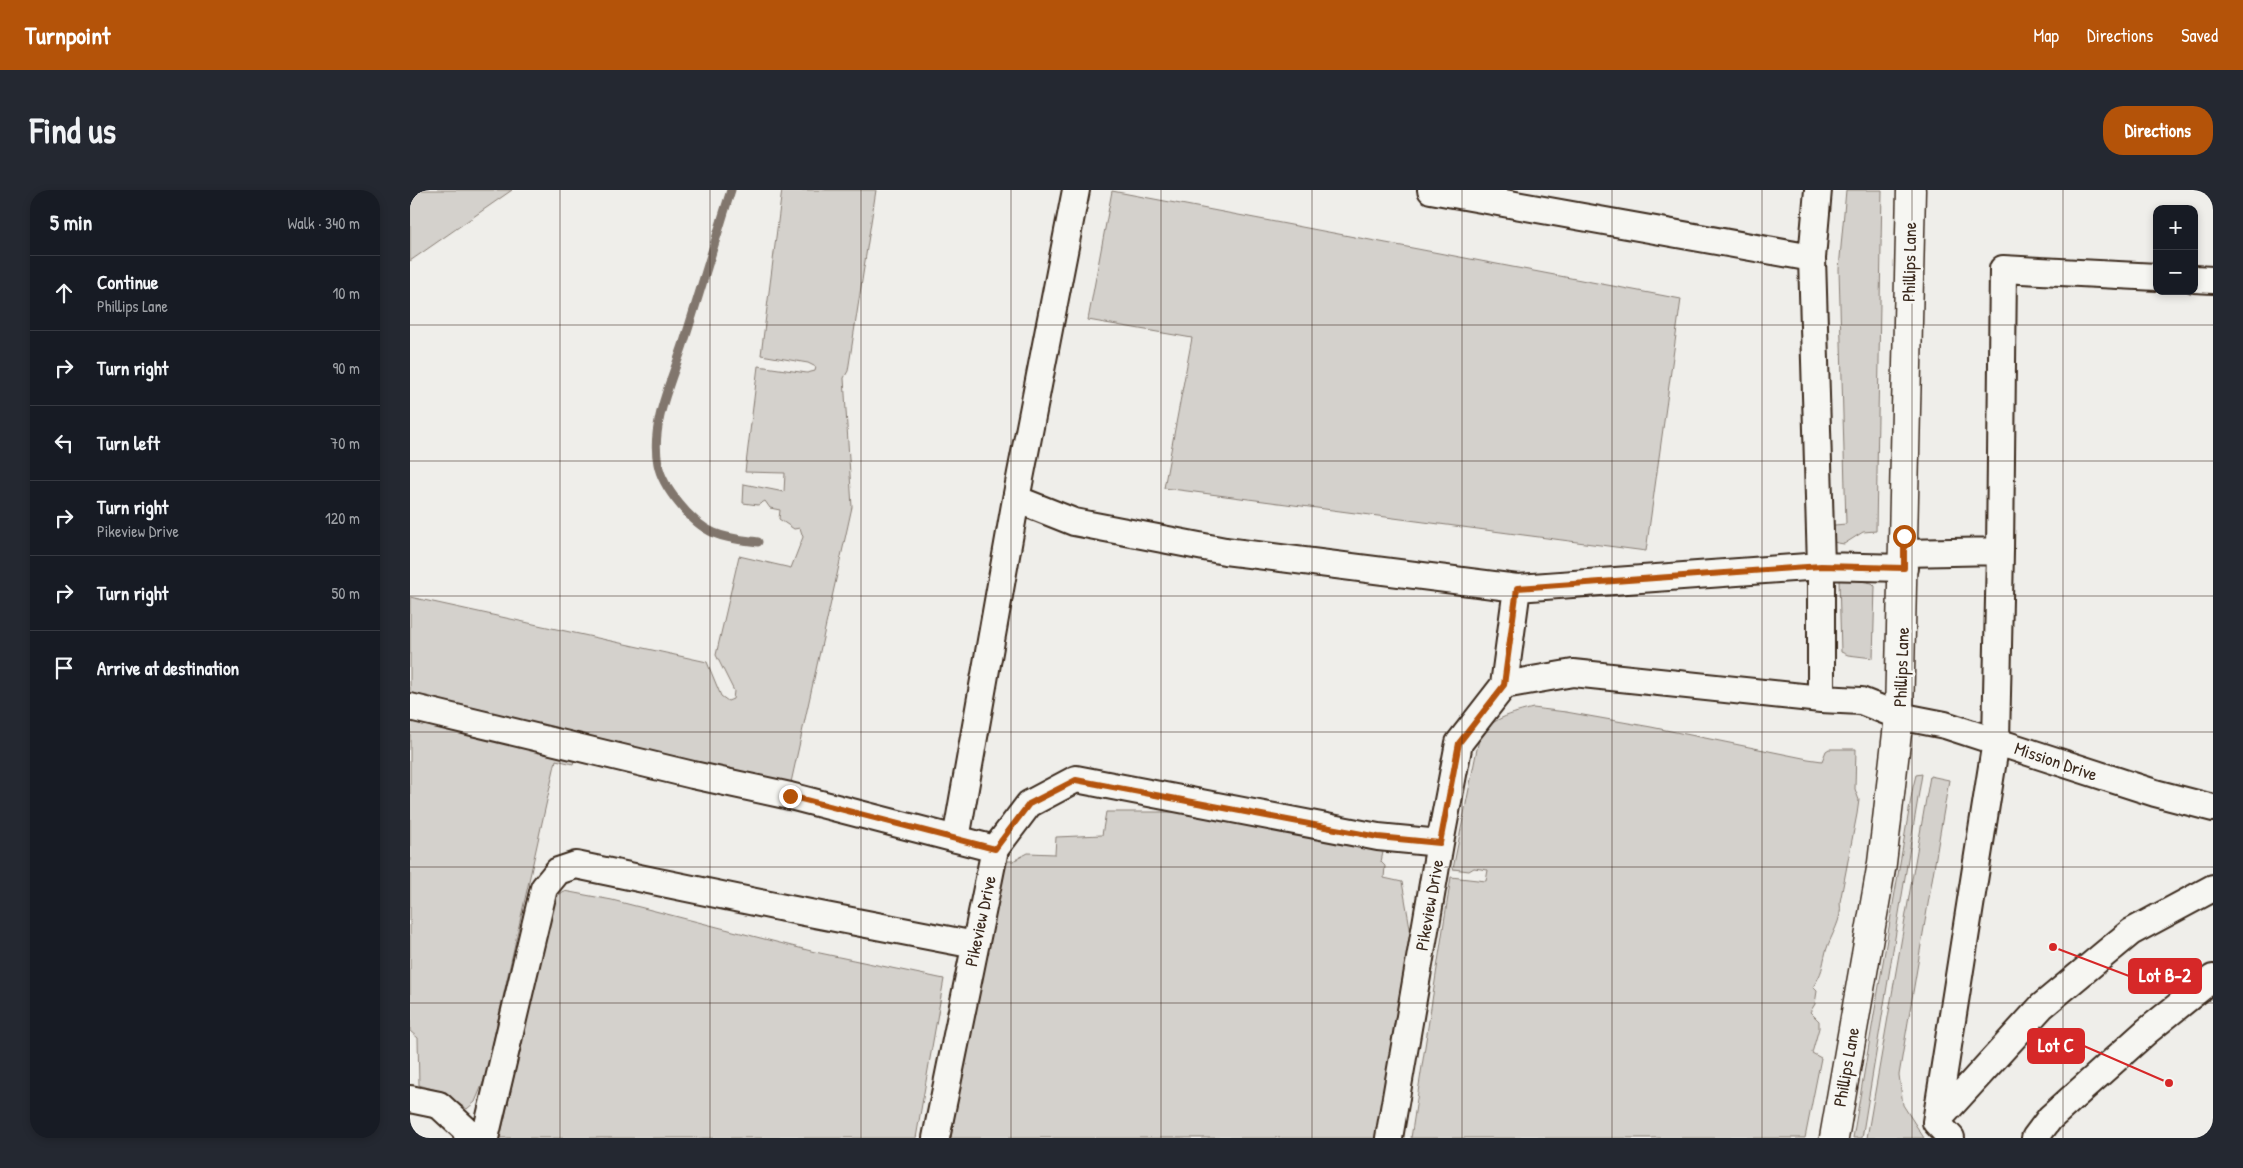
<!DOCTYPE html>
<meta charset="utf-8">
<style>
:root{--surface:#171b24;--page:#242831;--text:#f1f3f6;--muted:#9ea1a6;--line:#363941;--accent:#b45309}
body{margin:0;font-family:"Patrick Hand",sans-serif;background:var(--page);color:var(--text)}
.controls{position:absolute;right:15px;top:15px;display:grid;overflow:hidden;border-radius:10px;box-shadow:0 2px 8px #0003}
.controls button{width:45px;height:45px;display:grid;place-items:center;padding:0;border:0;border-bottom:1px solid var(--line);background:var(--surface);color:var(--text);font:25px sans-serif}
.stop{position:absolute;width:15px;height:15px;margin:-11px;border:4px solid #b45309;border-radius:50%;background:#fff}
.stop.end{background:#b45309;border-color:#fff;box-shadow:0 1px 5px #0008}
.list{margin:0;padding:0;list-style:none}
h2{display:flex;justify-content:space-between;align-items:center;height:65px;margin:0;padding:0 20px;font-size:21px}
h2 small{font-size:16px;font-weight:400;color:var(--muted)}
.list li{display:grid;grid-template-columns:32px 1fr auto;gap:15px;align-items:center;box-sizing:border-box;height:75px;padding:0 20px;border-top:1px solid var(--line)}
.list b{display:block;font-size:19px;white-space:nowrap}
.list p{margin:0;font-size:16px;white-space:nowrap;color:var(--muted)}
.list em{font-size:16px;font-style:normal;color:var(--muted)}
.icon{flex:none;width:28px;height:28px;fill:none;stroke:currentColor;stroke-width:2;stroke-linecap:round;stroke-linejoin:round}
.map{position:relative;flex:none;width:1803px;height:948px;overflow:hidden;border-radius:20px}
header{display:flex;align-items:center;gap:30px;box-sizing:border-box;height:70px;padding:0 25px;background:var(--accent);color:#fff}
header strong{font-size:24px}
nav{display:flex;gap:28px;margin-inline-start:auto;font-size:18px}
.intro{display:flex;align-items:center;justify-content:space-between;box-sizing:border-box;height:120px;padding:0 30px}
h1{margin:0;font-size:35px}
.button{padding:12px 22px;border-radius:20px;background:var(--accent);color:#fff;font-size:18px;font-weight:700}
main{display:flex;gap:30px;padding:0 30px}
aside{flex:1;background:var(--surface);border-radius:20px;box-shadow:0 2px 8px #0003}
.map>svg:first-child{display:block}
.green{fill:#d4d1cc;stroke:#887e75}
.lines{fill:none;stroke-linecap:round;stroke-linejoin:round}
.stream{stroke:#81766d;stroke-width:9}
.minor-casing{stroke:#3b2a1e;stroke-width:30}
.major-casing{stroke:#3b2a1e;stroke-width:31}
.minor{stroke:#f6f6f2;stroke-width:26}
.major{stroke:#f6f6f2;stroke-width:28}
.route{stroke:#b45309;stroke-width:6}
.grid{fill:none;stroke:#3b2a1e;stroke-width:1;stroke-opacity:0.55}
.labels{text-anchor:middle;dominant-baseline:central;stroke-width:5;stroke-linejoin:round;paint-order:stroke}
.street-label{font-size:18px;fill:#3b2a1e;stroke:#f6f6f2}
.leader{fill:none;stroke:#d62828;stroke-width:2}
.callout-dot{fill:#d62828;stroke:#f6f6f2;stroke-width:2}
.callout{fill:#d62828;stroke:#d62828;stroke-width:2}
.callout-label{font-size:19px;text-anchor:middle;font-weight:bold;fill:#fff}
</style>
<header>
<strong>Turnpoint</strong>
<nav><a>Map</a><a>Directions</a><a>Saved</a></nav>
</header>
<div class="intro"><h1>Find us</h1><a class="button">Directions</a></div>
<main>
<aside>
<h2>5 min<small>Walk · 340 m</small></h2>
<ul class="list">
<li><svg class="icon" aria-label="ahead" viewBox="0 0 24 24"><path d="M12 20V5M6 11l6-6 6 6"/></svg><div><b>Continue</b><p>Phillips Lane</p></div><em>10 m</em></li>
<li><svg class="icon" aria-label="right" viewBox="0 0 24 24"><path d="M7 20v-9h11M14 6l5 5-5 5"/></svg><div><b>Turn right</b></div><em>90 m</em></li>
<li><svg class="icon" aria-label="left" viewBox="0 0 24 24"><path d="M17 20v-9H6M10 6l-5 5 5 5"/></svg><div><b>Turn left</b></div><em>70 m</em></li>
<li><svg class="icon" aria-label="right" viewBox="0 0 24 24"><path d="M7 20v-9h11M14 6l5 5-5 5"/></svg><div><b>Turn right</b><p>Pikeview Drive</p></div><em>120 m</em></li>
<li><svg class="icon" aria-label="right" viewBox="0 0 24 24"><path d="M7 20v-9h11M14 6l5 5-5 5"/></svg><div><b>Turn right</b></div><em>50 m</em></li>
<li><svg class="icon" aria-label="arrive" viewBox="0 0 24 24"><path d="M6 21V4h12l-3 4 3 4H6"/></svg><div><b>Arrive at destination</b></div></li>
</ul>
</aside>
<div class="map">
<svg width="1803" height="948" viewBox="0 0 1803 948">
<rect width="100%" height="100%" fill="#efeeea"/>
<filter id="ink" filterUnits="userSpaceOnUse"><feTurbulence type="fractalNoise" baseFrequency=".02" numOctaves="2"/><feDisplacementMap in="SourceGraphic" scale="10" xChannelSelector="R" yChannelSelector="G"/><feConvolveMatrix kernelMatrix="1 2 1 2 8 2 1 2 1" color-interpolation-filters="sRGB"/></filter>
<g filter="url(#ink)">
<path class="green" d="M0 0H102L0 71Z
M372 0H466L438 181 434 188 442 317 380 597 0 511V407L297 472 311 506 318 511 323 509 324 501 306 465 329 366 381 378 393 347 390 338 384 339 369 329 370 320 360 318 355 311 348 315 333 313 334 294 374 302 375 283 335 282 348 176 397 183 405 181 406 177 398 173 351 165Z
M1436 0H1472L1466 341 1453 342 1434 354 1416 351 1413 336 1436 334 1429 79Z
M702 1 1271 109 1236 361 754 298 782 148 678 130Z
M1434 388 1462 393 1465 396 1463 468 1438 465 1431 462 1429 389Z
M1123 518 1156 522 1241 537 1398 569 1412 571 1416 561 1419 559H1446L1445 599 1449 610 1447 624 1430 712C1433 730 1421 744 1416 761 1412 777 1413 782 1403 797L1407 801 1405 814 1400 822 1409 831V838L1402 863 1411 868 1395 948H1001L1041 687 1076 691 1078 680 1064 678 1059 681 1043 679 1069 549C1077 529 1104 523 1123 518Z
M0 524 166 564 163 574 146 570 75 888 65 912 57 919 29 901 9 895 8 848 0 841Z
M1512 584 1452 948H1443L1503 597 1506 585Z
M1520 586 1539 590 1489 885 1493 915 1514 948H1457Z
M696 622H768L919 650 973 662 971 672 975 676 974 688 992 692 1002 749 969 948H541L556 847 595 671H603L618 663 645 664 646 647 692 645Z
M154 701 202 710 405 762 534 789 506 948H90L141 724 146 707Z"/>
<g class="lines">
<path class="stream" d="M321 0C305 51 290 102 274 152 262 190 240 234 248 274 252 297 282 334 304 343 318 349 333 350 348 352"/>
<g class="minor-casing">
<path id="minor" d="M666 0 606 309 664 332 815 361 1107 398 1411 376 1494 378
M1021 0 1402 68
M1408 0 1402 68 1411 376V509
M1784 89 1803 90
M1494 363 1590 361 1593 79 1747 87
M1094 495 1107 398
M0 517 283 585 380 606 585 659
M546 649 606 309
M1030 653 1049 553 1094 495 1163 483 1411 509 1451 511 1489 526 1535 535 1745 603 1803 618
M0 909 29 915 55 939 58 948
M1526 932 1632 816 1721 742 1803 698
M75 948 134 698 148 681 166 675 374 718 565 755
M526 948 585 659 619 614 666 589 968 647 1030 653 979 948
M1541 948 1526 932 1586 551 1590 361
M1625 948 1640 928 1737 841 1803 788"/>
</g>
<g class="major-casing">
<path id="major" d="M1424 948 1472 673 1489 526 1501 0"/>
</g>
<use href="#minor" class="minor"/>
<use href="#major" class="major"/>
</g>
</g>
<g class="lines" filter="url(#ink)">
<path class="route" d="M380 606 585 659 619 614 666 590 968 647 1030 653 1049 553 1094 495 1107 398 1411 376 1494 378V346"/>
</g>
<path class="grid" d="M150 0V948M300 0V948M451 0V948M601 0V948M751 0V948M902 0V948M1052 0V948M1202 0V948M1352 0V948M1502 0V948M1653 0V948M0 135H1803M0 271H1803M0 406H1803M0 542H1803M0 677H1803M0 813H1803"/>
<g class="labels">
<g class="street-label">
<text transform="translate(1499 72) rotate(-89)">Phillips Lane</text>
<text transform="translate(1491 477) rotate(-88)">Phillips Lane</text>
<text transform="translate(1646 571) rotate(19)">Mission Drive</text>
<text transform="translate(1019 715) rotate(-80)">Pikeview Drive</text>
<text transform="translate(570 731) rotate(-78)">Pikeview Drive</text>
<text transform="translate(1436 877) rotate(-80)">Phillips Lane</text>
</g>
</g>
<path class="leader" d="M1643 757L1719 786M1759 893L1674 856"/>
<g class="callout-dot">
<circle cx="1643" cy="757" r="5"/>
<circle cx="1759" cy="893" r="5"/>
</g>
<g class="callout">
<rect x="1719" y="769" width="72" height="34" rx="5"/>
<rect x="1618" y="839" width="56" height="34" rx="5"/>
</g>
<g class="callout-label">
<text x="1755" y="792">Lot B-2</text>
<text x="1646" y="862">Lot C</text>
</g>
</svg>
<div class="controls">
<button>+</button>
<button>−</button>
</div>
<div class="stop" style="left:1494px;top:346px"></div>
<div class="stop end" style="left:380px;top:606px"></div>
</div>
</main>
